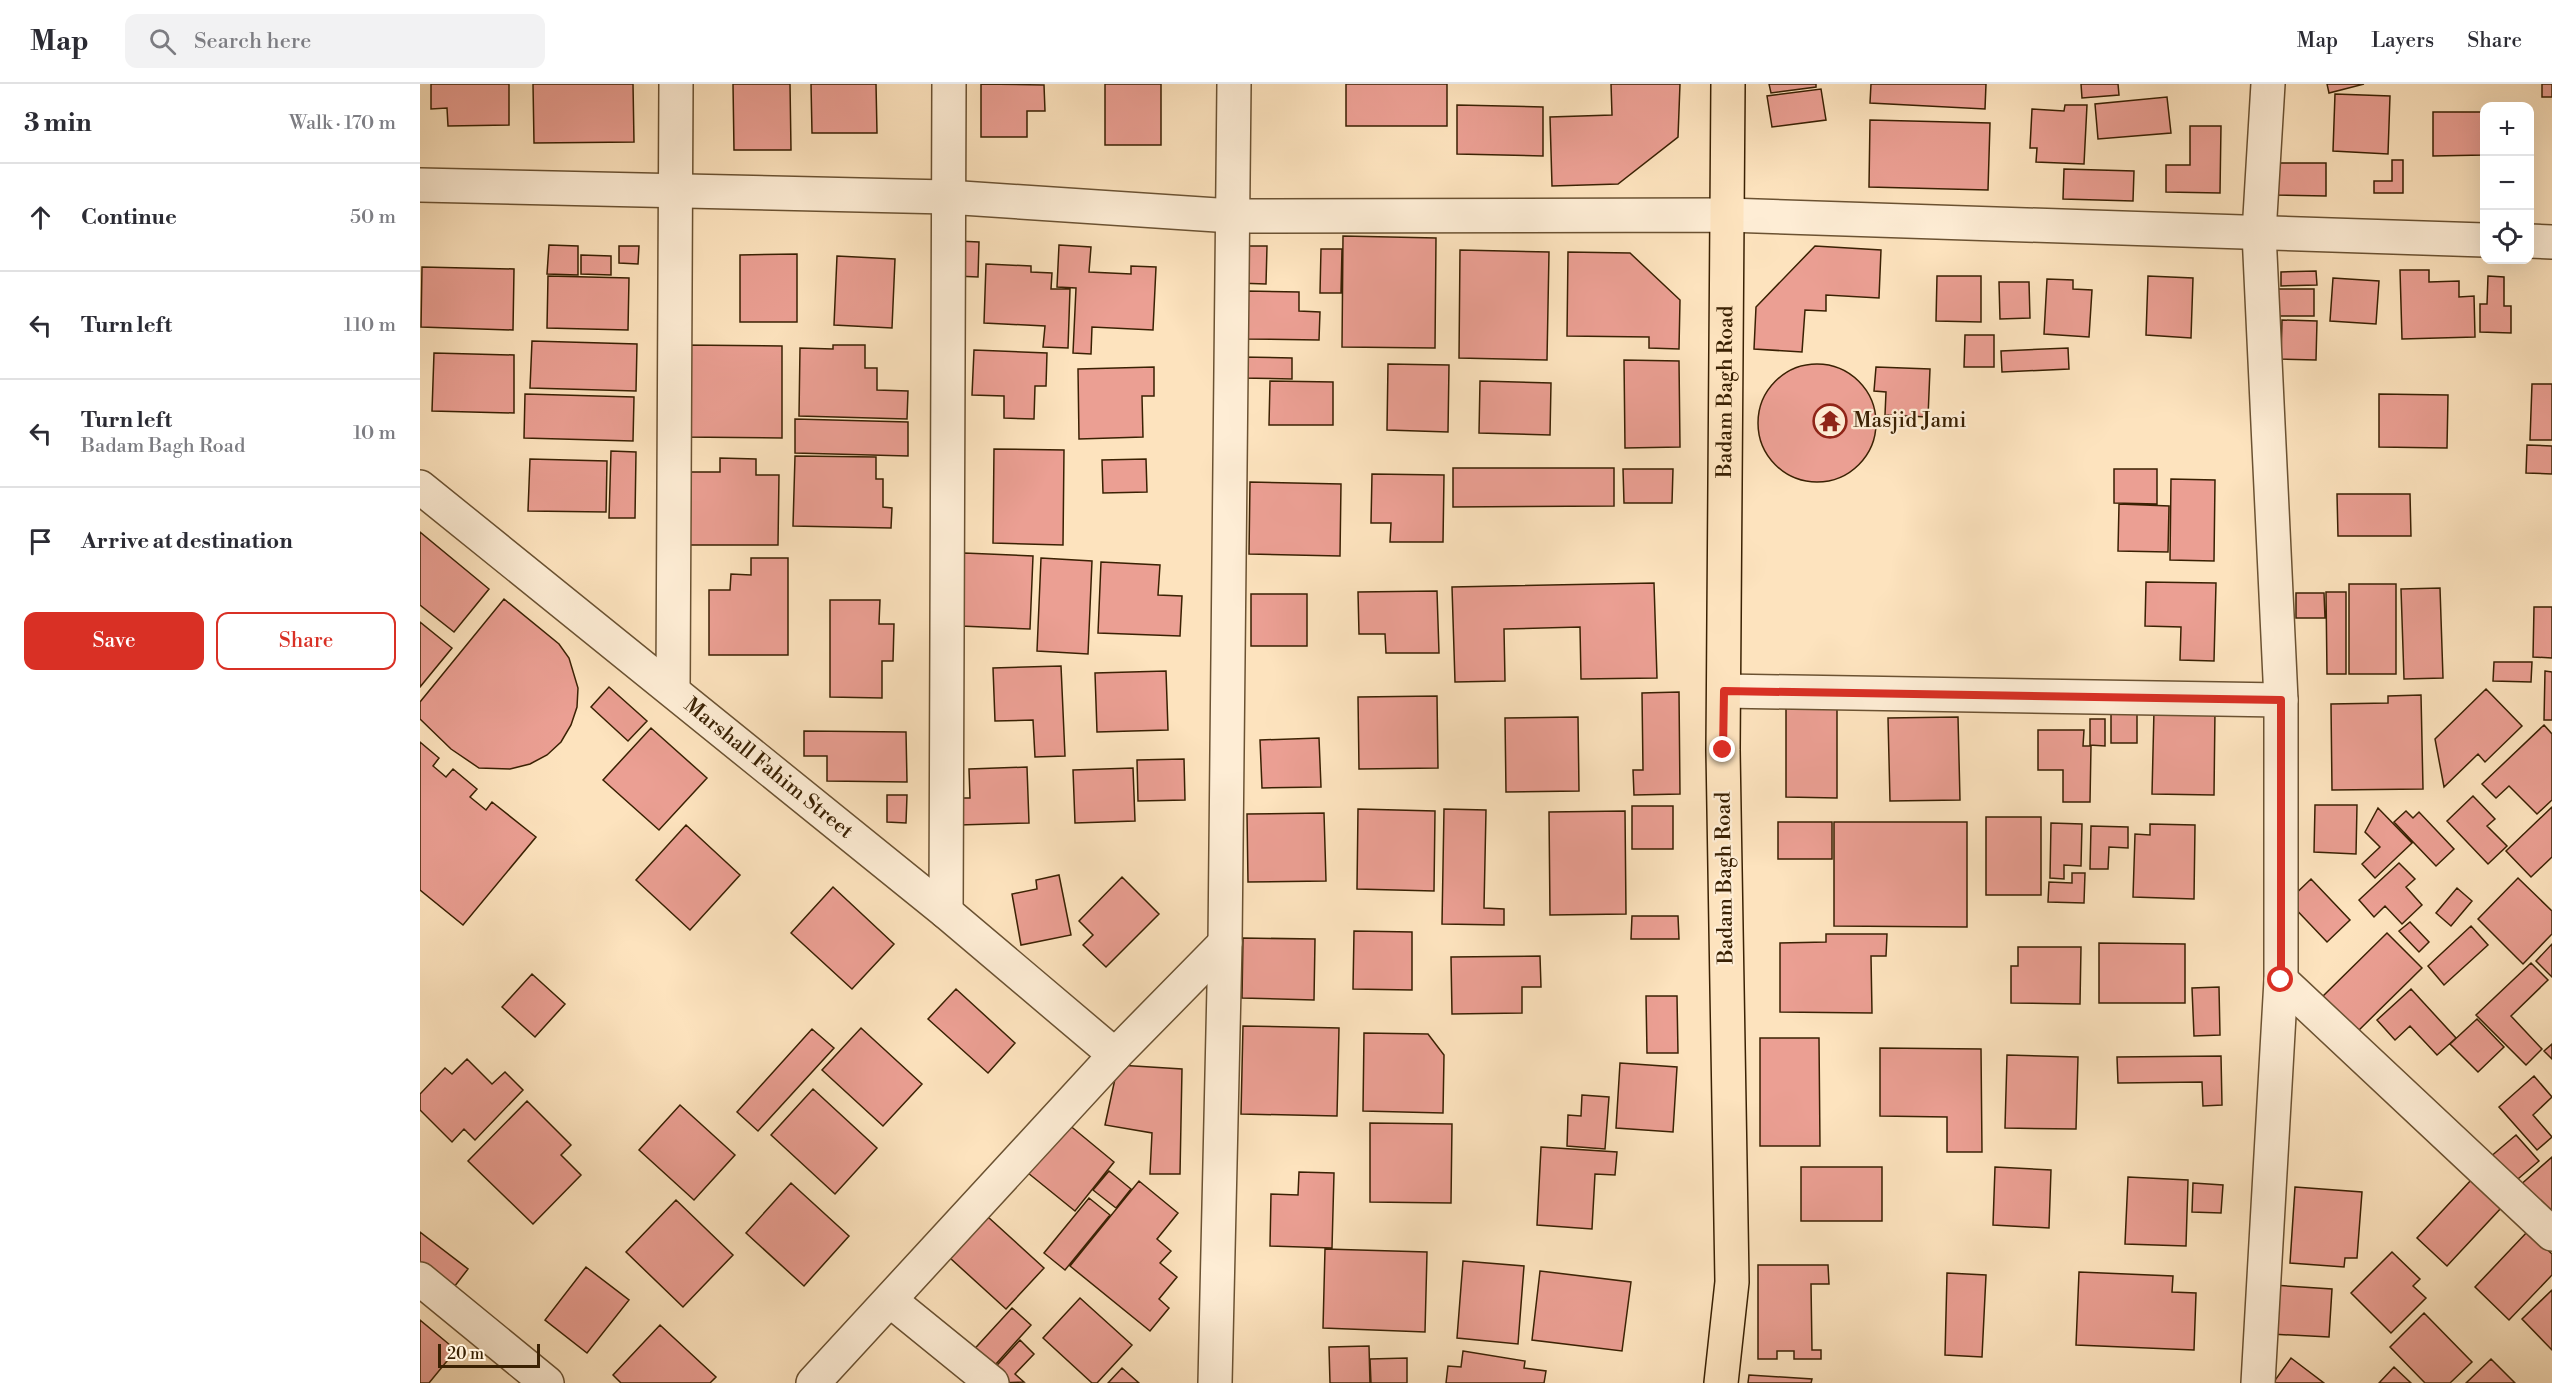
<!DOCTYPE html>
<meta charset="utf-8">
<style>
:root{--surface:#fff;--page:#f2f2f3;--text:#2b2b33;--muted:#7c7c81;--line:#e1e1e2;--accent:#d93025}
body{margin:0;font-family:"Libre Bodoni",serif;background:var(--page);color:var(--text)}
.controls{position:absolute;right:18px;top:18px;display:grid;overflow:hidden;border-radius:12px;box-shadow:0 6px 24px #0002}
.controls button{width:54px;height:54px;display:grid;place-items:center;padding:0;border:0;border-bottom:2px solid var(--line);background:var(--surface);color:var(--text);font:30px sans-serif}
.scale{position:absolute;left:18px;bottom:15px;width:102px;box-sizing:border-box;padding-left:6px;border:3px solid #3a2103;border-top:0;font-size:16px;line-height:21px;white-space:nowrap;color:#3a2103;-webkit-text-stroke:4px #feedd5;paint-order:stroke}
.stop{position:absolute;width:18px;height:18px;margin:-14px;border:4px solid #d93025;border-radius:50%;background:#fff}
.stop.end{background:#d93025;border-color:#fff;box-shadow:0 2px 6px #0008}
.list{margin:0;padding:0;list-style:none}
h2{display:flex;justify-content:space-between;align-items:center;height:78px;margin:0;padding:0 24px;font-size:26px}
h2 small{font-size:20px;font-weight:400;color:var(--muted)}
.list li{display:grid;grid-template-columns:39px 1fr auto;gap:18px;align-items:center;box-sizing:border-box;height:108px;padding:0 24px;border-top:2px solid var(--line)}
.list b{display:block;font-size:22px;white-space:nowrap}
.list p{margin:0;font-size:20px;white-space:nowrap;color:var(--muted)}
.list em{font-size:20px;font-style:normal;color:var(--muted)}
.actions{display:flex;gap:12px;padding:18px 24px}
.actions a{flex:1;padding:14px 0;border:2px solid var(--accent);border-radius:12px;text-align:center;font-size:21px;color:var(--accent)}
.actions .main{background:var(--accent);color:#fff}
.icon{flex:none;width:33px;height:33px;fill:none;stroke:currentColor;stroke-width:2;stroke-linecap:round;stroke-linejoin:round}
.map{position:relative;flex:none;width:2132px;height:1299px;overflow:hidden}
header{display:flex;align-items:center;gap:36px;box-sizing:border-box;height:84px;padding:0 30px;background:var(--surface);border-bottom:2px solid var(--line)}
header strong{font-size:28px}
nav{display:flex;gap:33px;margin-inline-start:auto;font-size:21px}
.search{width:420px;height:54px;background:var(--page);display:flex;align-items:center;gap:15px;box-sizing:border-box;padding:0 21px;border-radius:12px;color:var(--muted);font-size:22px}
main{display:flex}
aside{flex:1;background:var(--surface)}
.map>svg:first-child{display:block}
.building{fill:#eb9f93;stroke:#3a2103;stroke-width:1.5}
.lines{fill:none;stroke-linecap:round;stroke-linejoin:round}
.minor-casing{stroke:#6b5232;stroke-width:36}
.primary-casing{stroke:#3a2103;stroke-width:36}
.minor{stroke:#feedd5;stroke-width:33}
.primary{stroke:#fde3be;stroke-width:33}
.route{stroke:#d93025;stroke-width:8}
.labels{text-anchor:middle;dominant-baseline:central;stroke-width:4.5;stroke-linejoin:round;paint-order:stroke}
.street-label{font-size:21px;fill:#3a2103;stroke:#feedd5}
.poi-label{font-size:21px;fill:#3a2103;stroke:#feedd5;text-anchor:start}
</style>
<header>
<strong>Map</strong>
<div class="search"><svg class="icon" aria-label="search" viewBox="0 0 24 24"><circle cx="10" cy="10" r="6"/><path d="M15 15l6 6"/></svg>Search here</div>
<nav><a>Map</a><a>Layers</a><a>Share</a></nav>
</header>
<main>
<aside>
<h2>3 min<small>Walk · 170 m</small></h2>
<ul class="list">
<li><svg class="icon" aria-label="ahead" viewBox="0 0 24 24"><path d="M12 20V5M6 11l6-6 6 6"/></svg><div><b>Continue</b></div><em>50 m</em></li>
<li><svg class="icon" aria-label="left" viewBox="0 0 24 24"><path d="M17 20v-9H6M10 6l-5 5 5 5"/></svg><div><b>Turn left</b></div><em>110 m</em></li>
<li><svg class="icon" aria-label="left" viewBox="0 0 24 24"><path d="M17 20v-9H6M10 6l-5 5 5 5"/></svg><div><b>Turn left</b><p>Badam Bagh Road</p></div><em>10 m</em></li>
<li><svg class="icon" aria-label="arrive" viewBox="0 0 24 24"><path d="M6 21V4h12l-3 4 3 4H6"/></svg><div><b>Arrive at destination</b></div></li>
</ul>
<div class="actions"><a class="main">Save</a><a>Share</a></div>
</aside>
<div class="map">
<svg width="2132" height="1299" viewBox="0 0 2132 1299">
<rect width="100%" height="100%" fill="#fde3be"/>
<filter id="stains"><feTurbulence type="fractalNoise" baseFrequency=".00333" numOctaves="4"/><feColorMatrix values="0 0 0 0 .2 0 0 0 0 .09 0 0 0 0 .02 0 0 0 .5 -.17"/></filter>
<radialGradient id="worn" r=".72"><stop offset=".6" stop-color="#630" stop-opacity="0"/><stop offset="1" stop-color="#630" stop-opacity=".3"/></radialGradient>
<path class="building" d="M11 0H89V41L28 42 27 24 11 25Z
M113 0H213L214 58 114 59Z
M313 0H370L371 66H314Z
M391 0H456L457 49H392Z
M561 0 624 1 625 27H607V53H561Z
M685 0H741V61H685Z
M926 0H1027V42H926Z
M1191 0H1260L1258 53 1198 100 1132 102 1130 33 1192 31Z
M1349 0H1396V3L1351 9Z
M1451 0H1566L1565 25 1450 19Z
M1661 0H1698L1699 11 1662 14Z
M1907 0H1944L1909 9Z
M2122 0H2132V13H2122Z
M1401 5 1406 36 1352 43 1347 12Z
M1915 10 1970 12 1968 70 1913 67Z
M1747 13 1751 49 1678 55 1675 20Z
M1037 21 1123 23V72L1037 70Z
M1645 21H1667L1664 80 1616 78 1617 64H1610L1612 25 1644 27Z
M2013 28H2064V71L2013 72Z
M1450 36 1570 39 1568 106 1449 103Z
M1770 42H1801L1800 109 1746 108V81H1770Z
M1972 76H1983V109H1954V97H1972Z
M1856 79H1906V112L1856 111Z
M1644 85 1714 87 1713 117 1643 115Z
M923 152 1016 154 1015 264 922 263Z
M537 157 559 158 558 193 536 192Z
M129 161 158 162V191L127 190Z
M639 161 671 163 669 188 711 190V182L736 183 733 246 672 243 671 270 653 269 656 204 637 203Z
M199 162H219L218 180 199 179Z
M817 162H847L846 200 816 199Z
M1395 162 1461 166 1459 214 1406 211V227L1385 226 1382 268 1334 265 1336 223Z
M901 165H922L921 209H900Z
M1040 166 1129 168 1127 276 1039 274Z
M1148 168 1210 169 1260 216 1259 265 1229 264V253L1147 252Z
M377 170V238H320V171Z
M161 171 191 172V191L161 190Z
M417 172 475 175 472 244 414 241Z
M566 180 611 182V188L632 189 631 205H650L648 264 623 263 625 242 564 239Z
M2 183 94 185 93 246 1 243Z
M1980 186H2009V198L2039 197V213L2054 212 2055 253 1982 255Z
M1896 187 1897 201 1861 202V188Z
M128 192 209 194 208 246 127 244Z
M1517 192H1561V238L1516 237Z
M1728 192 1773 194 1771 254 1726 251Z
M2068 192 2084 193V222H2091V249L2060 248V220H2067Z
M1913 194 1959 197 1956 240 1910 237Z
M1627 195 1653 196V205L1672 206 1669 253 1624 250Z
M1579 198H1609L1610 234 1580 235Z
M1854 205H1894V232H1855Z
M827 207 879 208V227L900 228 899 256 826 255Z
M1862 236 1897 237 1896 276 1861 275Z
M1545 251H1574V283H1544Z
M112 257 217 260 216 307 110 304Z
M262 261 362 262V354L261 353Z
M413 261H445V284H457V306L488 307 487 335 379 332 380 264 413 265Z
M1648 264 1649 285 1582 288 1581 267Z
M554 266 627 269 626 302H615L614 335 584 334V312L552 311Z
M14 269 94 271V329L12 327Z
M820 273 872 274V295L820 294Z
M1204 276 1259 277 1260 363 1205 364Z
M1338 339a59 59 0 1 1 118 0a59 59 0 1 1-118 0Z
M968 280 1029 281 1028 348 967 346Z
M734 283V312H722L723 353 659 355 658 285Z
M1456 283 1510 285 1508 333 1465 331 1466 308 1454 307Z
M850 297 913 298V341H849Z
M1060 297 1131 299 1130 351 1059 349Z
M2112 300H2132V356H2110Z
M105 310 214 313 213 357 104 354Z
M1959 310 2028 311 2027 364 1959 363Z
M375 335 488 338V372L375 369Z
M2107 361 2132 362V390L2106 389Z
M574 365 644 366 643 461 573 459Z
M191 367 216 368 215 434H189Z
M375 372 456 373V395H463V423L472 424 471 444 373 442Z
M300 374 336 375V391H359L358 461H270L271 388H300Z
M110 375 187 377 186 428 108 427Z
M726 375 727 408 683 409 682 376Z
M1033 384H1194V422L1033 423Z
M1203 385H1253L1252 419H1204Z
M1694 385H1737V420L1694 419Z
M952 390 1024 391 1023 458H970L971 439H951Z
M1751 395 1795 396 1794 477 1750 476Z
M830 398 921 400 920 472 829 470Z
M1917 410H1990L1991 452H1918Z
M1699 420 1749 422 1748 468 1698 467Z
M0 448 69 505 34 548 0 521Z
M544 469 613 472 610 545 541 542Z
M331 474H368V571H289V506H310L311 490 331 491Z
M621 474 672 477 668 570 617 567Z
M681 478 740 481 738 511 762 512 760 552 678 549Z
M1726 498 1796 499 1794 577 1760 576 1761 543 1725 542Z
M1234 499 1237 594 1161 595 1160 543 1084 545 1085 597 1035 598 1032 503Z
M1929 500H1976V590H1929Z
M2020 504 2023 594 1984 595 1981 505Z
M1017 507 1019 569H966L965 550H939L938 508Z
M1906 508H1926V590H1907Z
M1876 509H1904L1905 534H1876Z
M831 510H887V562H831Z
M84 515 139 560 149 574 158 604 157 623 151 641 141 658 127 671 110 680 90 685 59 684 31 665 0 635V618Z
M410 516H460L459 540H474L473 577H462V614L410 613Z
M2114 523H2132V574L2113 573Z
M0 538 32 564 0 603Z
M2074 578H2112L2111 598 2073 597Z
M641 582 645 672 615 673 613 636 575 637 573 584Z
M746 587 748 646 677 648 675 589Z
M2125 587 2132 588V636H2124Z
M189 603 227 637 208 657 171 623Z
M2066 605 2102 642 2065 678 2058 670 2024 703 2015 655Z
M1259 608 1260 710 1214 711 1213 686H1223L1222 609Z
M2001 611 2003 705 1912 706 1911 620 1968 619V612Z
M1017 612 1018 684 939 685 938 613Z
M1366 618H1417V714L1366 713Z
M1734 626H1795L1794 711 1732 710Z
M1691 630H1717V659H1691Z
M1158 633 1159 707 1086 708 1085 634Z
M1538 633 1540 716 1470 717 1468 634Z
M1670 635H1685V662L1670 661Z
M2124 641 2132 650V716L2117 730 2089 702 2076 714 2062 700Z
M231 644 287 694 239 746 183 696Z
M1618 646H1664L1663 662H1671L1670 718H1643V686H1618Z
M384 647 486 648 487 698 407 697V672H384Z
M899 654 901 703 842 704 840 656Z
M0 658 19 674 13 682 26 693 33 685 57 705 50 713 66 726 72 718 116 753 43 841 0 806Z
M764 675 765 716 718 717 717 676Z
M607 683 609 739 539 741 538 714H550L549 685Z
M713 684 715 737 655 739 653 686Z
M467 711H487L486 739 467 738Z
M2053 712 2075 735 2067 742 2087 762 2068 780 2027 737Z
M1895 721H1937L1936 770 1894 768Z
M1212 722H1253V765H1212Z
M2132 723V773L2111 793 2086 767Z
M1958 724 1992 759 1955 794 1942 780 1960 763 1945 748Z
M938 725 1015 727 1014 807 937 805Z
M1024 725 1066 726 1064 824 1084 825V841L1022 840Z
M1205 727 1206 830 1130 831 1129 728Z
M1986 727 1993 734 1999 728 2034 765 2016 782 1974 738Z
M904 729 906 797 828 798 827 730Z
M1566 733H1621V811H1566Z
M1358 738H1412V775H1358Z
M1414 738H1547V843L1414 842Z
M1631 739 1662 740 1661 782 1644 781V795L1630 794Z
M1730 740 1775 741 1774 815 1713 813 1715 750 1730 751Z
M266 741 320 791 270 846 216 796Z
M1671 742 1708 743V764L1689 763 1688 785H1670Z
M1979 779 1995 795 1986 803 2002 821 1982 840 1965 822 1954 833 1939 816Z
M1652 789H1665L1664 819 1628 818 1629 798 1652 799Z
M639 791 651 851 601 861 592 810 617 805 616 796Z
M702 793 739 830 686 883 663 861 673 851 659 837Z
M2098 794 2132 827V850L2103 880 2058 835Z
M1891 795 1930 836 1907 858 1868 817Z
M413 803 474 860 432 905 371 849Z
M2037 804 2052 817 2031 842 2016 829Z
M1212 832H1258L1259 855H1211Z
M1990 838 2009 858 1999 868 1979 847Z
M2051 842 2068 861 2024 901 2008 882Z
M934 847 992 848V906L933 905Z
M1967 849 2002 884 1935 950 1900 915Z
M1406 850H1467L1466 872H1451L1452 929 1360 928V859L1406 858Z
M823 854 895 855 894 916 822 914Z
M1679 859 1765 860V919H1679Z
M2132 860V893L2116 877Z
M1598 863H1661L1660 920 1591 919V882H1598Z
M1120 872 1121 903H1102V929L1032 930 1031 873Z
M2111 879 2128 896 2091 932 2122 965 2106 981 2056 931Z
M112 890 145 920 115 953 82 923Z
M1799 903 1800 951 1774 952 1772 904Z
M536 905 595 959 568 989 508 935Z
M1991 905 2036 954 2017 971 1990 942 1975 956 1957 936Z
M1226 912H1257L1258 969H1227Z
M2057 935 2084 963 2058 988 2030 960Z
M823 942 919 944 917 1032 821 1030Z
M441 944 502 1000 463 1042 402 986Z
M392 945 414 964 338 1047 317 1028Z
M944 949 1008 950 1024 971 1023 1029 943 1027Z
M1340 954H1399L1400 1062H1340Z
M2132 960V975L2124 967Z
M1460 964 1561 965 1562 1068H1527V1033L1460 1032Z
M1587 971 1658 973 1656 1045 1585 1044Z
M1801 972 1802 1021 1783 1022 1782 998 1698 999 1697 973Z
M47 975 72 1000 85 988 103 1006 55 1056 44 1045 32 1058 0 1026V1010L25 984 32 990Z
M1200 979 1257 983 1253 1048 1196 1044Z
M698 981 762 985 760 1090H730L732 1049 685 1041Z
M2114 992 2132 1013 2113 1031 2132 1053 2117 1066 2079 1023Z
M393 1005 457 1064 415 1110 351 1051Z
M1162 1011 1189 1013 1185 1065 1147 1062 1148 1031 1161 1032Z
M107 1017 151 1061 141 1071 161 1091 113 1140 48 1077Z
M260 1021 315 1071 274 1116 219 1066Z
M950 1039 1032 1040 1031 1119 950 1118Z
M648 1040 694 1078 655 1127 608 1089Z
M2096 1051 2119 1077 2092 1100 2069 1074Z
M1121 1063 1197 1068 1195 1091 1175 1090 1172 1145 1117 1141Z
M2132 1073V1139L2098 1103Z
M1381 1083H1462V1137H1381Z
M1575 1083 1631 1086 1629 1144 1573 1141Z
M689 1087 711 1105 696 1124 673 1106Z
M879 1088 914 1089 912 1164 850 1162 851 1110 878 1111Z
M1708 1093 1768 1096 1766 1162 1705 1160Z
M2052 1095 2082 1123 2027 1182 1997 1154Z
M719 1097 758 1129 737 1155 751 1167 740 1179 757 1193 739 1215 749 1224 730 1247 650 1182Z
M371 1099 429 1152 384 1202 326 1149Z
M1773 1099 1803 1101 1801 1129 1772 1128Z
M1875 1103 1942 1108 1937 1174H1925L1924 1183 1870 1179Z
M669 1114 690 1131 645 1186 624 1169Z
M256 1116 313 1171 263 1223 206 1168Z
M568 1133 624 1184 586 1225 530 1174Z
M2108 1147 2132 1170V1191L2089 1236 2055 1203Z
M0 1148 48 1185 31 1207 0 1183Z
M905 1165 1007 1168 1005 1248 903 1244Z
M1972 1168 2000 1195 1993 1202 2006 1214 1971 1249 1931 1209Z
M1043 1177 1104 1182 1098 1260 1037 1254Z
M1338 1181H1408L1409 1200H1391L1392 1266H1401V1275H1374V1267H1357V1275H1338Z
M166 1183 209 1216 167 1269 125 1236Z
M1120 1187 1211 1198 1202 1267 1112 1256Z
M1659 1188 1753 1192 1752 1208 1776 1209 1774 1266 1656 1261Z
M1527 1189 1566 1191 1562 1273 1525 1271Z
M1853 1201 1912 1205 1909 1253 1851 1250Z
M2132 1206V1266L2102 1235Z
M660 1214 712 1261 677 1299H672L623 1254Z
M592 1224 611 1241 567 1290 548 1272Z
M2004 1229 2052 1278 2030 1299H2005L1970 1263Z
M0 1236 36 1266 9 1299H0Z
M240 1241 296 1293 290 1299H201L193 1291Z
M600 1256 614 1270 595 1290 604 1298 578 1299 569 1290Z
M949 1262 950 1299H910L909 1263Z
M1043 1267 1105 1277 1104 1284 1126 1287 1124 1299H1026L1028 1282 1041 1283Z
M987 1274V1299H951L950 1275Z
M1871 1274 1904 1299H1853Z
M2071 1275 2095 1299H2046Z
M1974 1283 1991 1299H1959Z
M702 1284 719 1299H688Z
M1329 1291 1392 1295 1391 1299H1328Z"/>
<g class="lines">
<g class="minor-casing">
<g id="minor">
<path d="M0 101 527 113 812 132 1307 131 2064 156"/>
<path d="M2110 157 2132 158"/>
<path id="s1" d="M0 403 526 828 695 971"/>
<path d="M253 606 256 0"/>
<path d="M1304 607 1861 616"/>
<path d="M526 828 529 0"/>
<path d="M1861 896 2132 1150"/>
<path d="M0 1195 127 1299"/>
<path d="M471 1217 572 1299"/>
<path d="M393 1299 695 971 805 859"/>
<path d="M795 1299 805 859 814 0"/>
<path d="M1838 1299 1861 896V616L1839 149 1848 0"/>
</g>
</g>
<g class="primary-casing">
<g id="primary">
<path id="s2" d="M1301 1299 1312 1198 1303 666 1308 0"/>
</g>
</g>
<use href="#minor" class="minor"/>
<use href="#primary" class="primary"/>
</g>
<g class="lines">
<path class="route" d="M1303 666 1304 607 1861 616V896"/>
</g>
<defs>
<g id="temple-ring" transform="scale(1.725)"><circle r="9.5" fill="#feedd5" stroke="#8f2418" stroke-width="1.5"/><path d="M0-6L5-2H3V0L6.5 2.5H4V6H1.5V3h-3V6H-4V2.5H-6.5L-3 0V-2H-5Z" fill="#8f2418"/></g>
</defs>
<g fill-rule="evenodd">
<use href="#temple-ring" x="1410" y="337"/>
</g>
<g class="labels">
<g class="street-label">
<text stroke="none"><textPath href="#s2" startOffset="992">Badam Bagh Road</textPath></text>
<text stroke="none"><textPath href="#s1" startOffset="448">Marshall Fahim Street</textPath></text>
<text transform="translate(1305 794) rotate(-91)">Badam Bagh Road</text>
</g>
<g class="poi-label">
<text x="1433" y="337">Masjid Jami</text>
</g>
</g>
<rect width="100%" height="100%" filter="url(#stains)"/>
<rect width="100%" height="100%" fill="url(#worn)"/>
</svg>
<div class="controls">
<button>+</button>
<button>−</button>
<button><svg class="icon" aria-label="locate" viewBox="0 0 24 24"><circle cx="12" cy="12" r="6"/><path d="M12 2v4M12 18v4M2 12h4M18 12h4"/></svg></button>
</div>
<div class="scale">20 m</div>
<div class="stop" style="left:1861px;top:896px"></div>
<div class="stop end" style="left:1303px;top:666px"></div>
</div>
</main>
